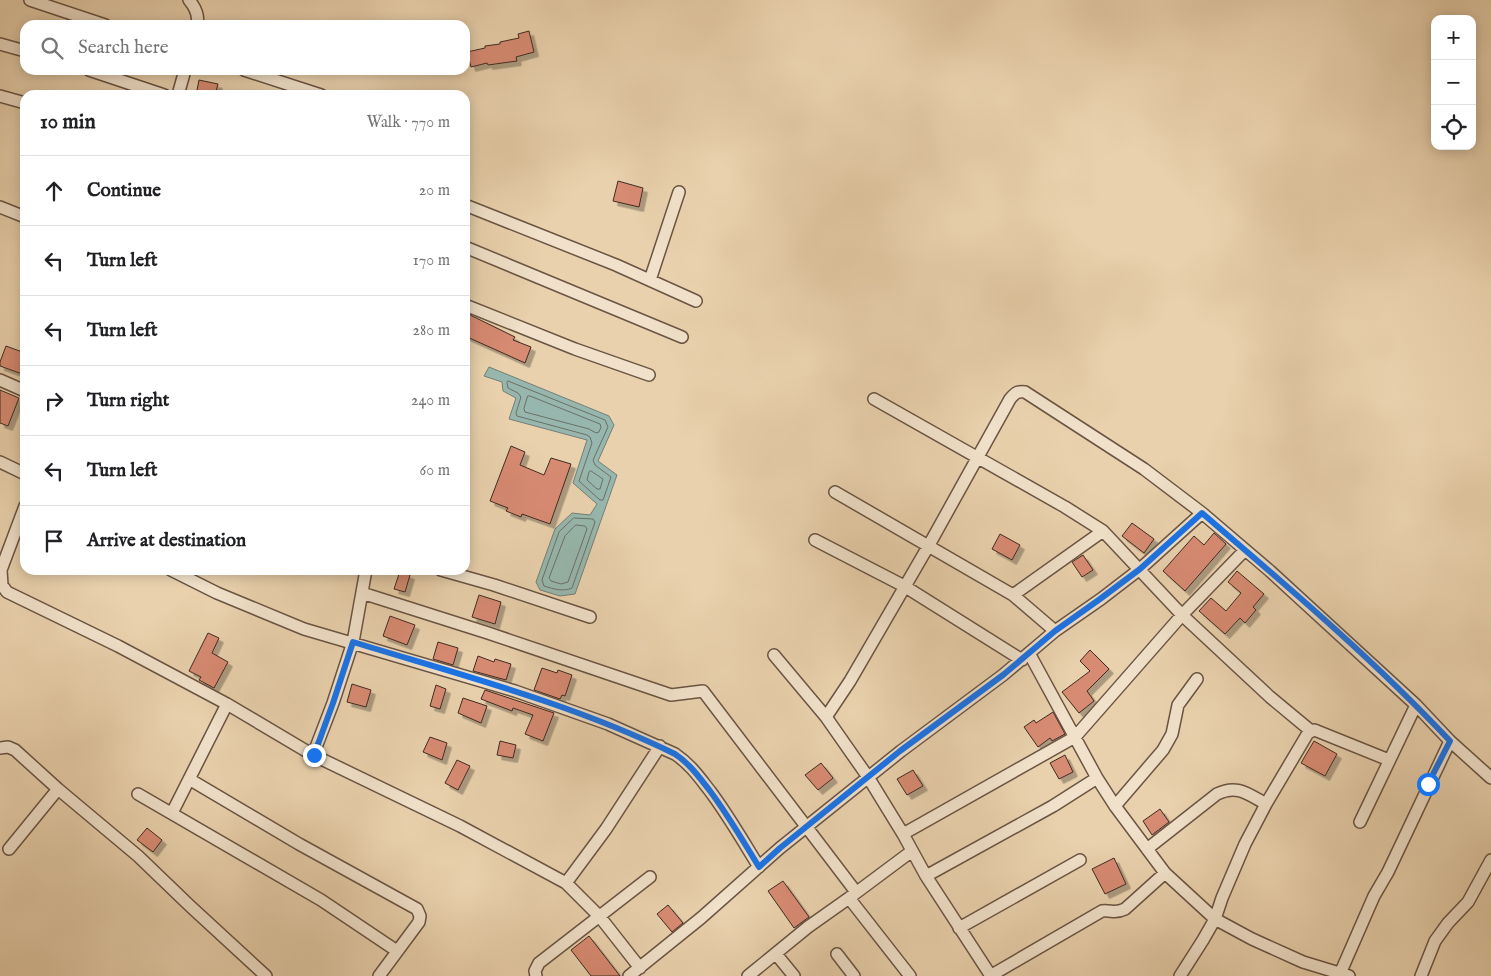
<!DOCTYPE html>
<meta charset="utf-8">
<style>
:root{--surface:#fff;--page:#f6f6f6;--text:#202124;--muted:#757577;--line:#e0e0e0}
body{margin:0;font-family:"IM FELL English",serif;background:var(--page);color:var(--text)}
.controls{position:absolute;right:15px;top:15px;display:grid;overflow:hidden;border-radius:10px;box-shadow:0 2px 12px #0003}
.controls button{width:45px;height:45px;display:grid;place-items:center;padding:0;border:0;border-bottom:1px solid var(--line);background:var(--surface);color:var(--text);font:25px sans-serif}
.stop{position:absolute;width:15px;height:15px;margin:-11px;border:4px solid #1a73e8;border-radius:50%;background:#fff}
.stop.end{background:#1a73e8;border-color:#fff;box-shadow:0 1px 5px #0008}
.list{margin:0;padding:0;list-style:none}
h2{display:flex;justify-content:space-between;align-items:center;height:65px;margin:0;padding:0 20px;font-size:21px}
h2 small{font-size:16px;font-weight:400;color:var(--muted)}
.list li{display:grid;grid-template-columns:32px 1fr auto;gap:15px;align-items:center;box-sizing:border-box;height:70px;padding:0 20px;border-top:1px solid var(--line)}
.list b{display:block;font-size:19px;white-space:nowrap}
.list em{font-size:16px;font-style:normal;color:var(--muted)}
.icon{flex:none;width:28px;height:28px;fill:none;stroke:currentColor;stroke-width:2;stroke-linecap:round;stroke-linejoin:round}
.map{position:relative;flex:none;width:1491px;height:976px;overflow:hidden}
.search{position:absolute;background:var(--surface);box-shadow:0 2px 12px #0003;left:20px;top:20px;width:450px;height:55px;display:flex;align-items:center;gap:12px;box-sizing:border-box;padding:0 18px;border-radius:15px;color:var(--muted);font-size:19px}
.panel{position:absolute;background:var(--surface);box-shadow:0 2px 12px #0003;left:20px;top:90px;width:450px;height:485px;border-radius:15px}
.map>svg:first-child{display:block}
.water{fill:#97b7ae;stroke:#747f75}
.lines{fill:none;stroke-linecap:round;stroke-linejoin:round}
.shore{stroke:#6b7067;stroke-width:1}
.building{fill:#d88b73;stroke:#3f2a20;filter:url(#shadow)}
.street-casing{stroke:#6a5443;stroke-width:14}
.street{stroke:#f1e1ca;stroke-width:11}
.route{stroke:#1a73e8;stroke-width:6}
</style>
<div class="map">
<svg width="1491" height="976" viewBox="0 0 1491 976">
<defs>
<filter id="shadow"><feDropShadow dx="4.5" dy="4.5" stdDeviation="0" flood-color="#0004"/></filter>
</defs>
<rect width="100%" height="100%" fill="#e9d1ad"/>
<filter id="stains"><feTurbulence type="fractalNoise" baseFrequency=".004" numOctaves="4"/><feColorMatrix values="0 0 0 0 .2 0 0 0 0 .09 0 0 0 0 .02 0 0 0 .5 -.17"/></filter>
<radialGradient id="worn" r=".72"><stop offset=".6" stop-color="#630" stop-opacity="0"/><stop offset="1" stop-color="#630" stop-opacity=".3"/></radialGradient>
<path class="water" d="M489 367 609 416 614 425 598 461 617 475 575 594 560 596 540 590 536 582 555 529 572 513 590 515 597 504 573 483 587 440 509 419 516 398 503 391 502 382 484 376Z"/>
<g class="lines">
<path class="shore" d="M508 381 605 420 608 427 593 460 595 465 611 477 603 500H600L579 481 592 443 590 437 587 435 517 416 516 413 521 397 518 393 508 388 507 383Z
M528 396H530L600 424 601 427 599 432 596 433 589 429 525 412 524 409Z
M591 471 603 479 600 489H597L587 480 589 472Z
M574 518 593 519 595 522 572 588C563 592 554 589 544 586L542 580 559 532Z
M576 525 585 526 587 529 568 582 561 584 551 581 549 578 565 536Z"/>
</g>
<path class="building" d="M529 31 534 52 516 57 517 61 488 65 487 63 471 67 467 52 485 48V46L500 44V42L519 38 518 34Z
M199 80 218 84 215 95H196Z
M618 181 643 188 639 207 613 201Z
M468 314 515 337 513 340 531 347 525 363 465 336V321Z
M6 346 25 353V375L0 366V362Z
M0 390 19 398 8 426 0 423Z
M511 446 525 452 520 465 544 475 551 458 571 464 550 524 522 514 521 517 506 511 508 508 490 501Z
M1132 523 1154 539 1144 553 1122 536Z
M1214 533 1226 544 1185 591 1163 571 1194 536 1204 545Z
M1000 534 1020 545 1012 560 992 549Z
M1083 555 1093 570 1082 577 1072 562Z
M400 571 410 575 405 592 394 589Z
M1237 571 1264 594 1253 607 1256 610 1245 623 1240 618 1225 634 1199 611 1211 598 1226 611 1241 593 1228 582Z
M479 595 501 602 495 624 472 617Z
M390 616 415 625 407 645 383 636Z
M208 633 219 638 212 653 228 662 214 688 199 680 201 677 189 671Z
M438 642 458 648 453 665 433 659Z
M1090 650 1109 669 1087 691 1094 701 1079 713 1062 692 1090 671 1080 661Z
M478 656 494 662 495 659 511 664 506 680 473 671Z
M542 668 557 673 558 670 572 675 565 696 562 695 560 699 534 690Z
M352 684 371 690 366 707 347 702Z
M436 685 446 689 440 709 430 706Z
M485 690 554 713 543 741 525 734 533 715 513 708 512 711 481 699Z
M463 698 487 706 481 723 458 713Z
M1053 712 1065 734 1052 741 1050 738 1038 747 1024 727 1034 720 1036 723Z
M430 737 447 743 442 760 423 752Z
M500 741 516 745 513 758 497 755Z
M1314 741 1337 754 1325 776 1301 763Z
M1065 755 1073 772 1059 779 1050 763Z
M457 760 470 766 458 790 445 783Z
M821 763 833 778 818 790 805 775Z
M913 770 923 786 907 795 897 779Z
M1160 809 1169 822 1152 835 1143 821Z
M147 828 162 840 153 852 137 840Z
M1114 858 1126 884 1105 894 1092 869Z
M783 881 809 917 794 928 768 891Z
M668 905 683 923 672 932 657 914Z
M589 936 620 976H591L571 950Z"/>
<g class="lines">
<g class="street-casing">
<path id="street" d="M30 0 105 25
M189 0C195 7 199 16 197 25
M0 44 25 51
M89 70 164 95
M244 70 321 95
M178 95 185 70
M0 96 25 103
M465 205 616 265 696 301
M0 207 25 217
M465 247 682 337
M650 280 679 192
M465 305 575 349 649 375
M0 380 25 391
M874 399 1065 507 1103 531 1182 615 1270 697 1311 731
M0 462 25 474
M835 492 1013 595 1055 631
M25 506 1 570 2 585 7 592 118 646 227 704 313 755 460 826 566 883 600 917 640 968
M815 540 904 586 1022 660
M171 570 217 593 304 629 515 691 608 724 675 754C690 764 699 777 710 791 728 815 743 841 759 867
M441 570 494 585 590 617
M362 593 488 633 671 695 703 691 856 892
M1013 595 1103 531
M1029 653 1097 778 1115 806 1165 873 1215 919 1252 939 1303 962 1349 976
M774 655 826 717 868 777 903 834 926 876 991 976
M826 717 850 681 929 545 1010 399C1015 393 1017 391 1025 392L1144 469 1202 513 1270 571 1416 705 1450 741 1491 778
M0 748 8 747 15 750 58 789 138 856 190 906 266 976
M313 755 333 703 353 642 366 570
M189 779 299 844 417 909 420 916 419 922 379 976
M138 794 321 900 397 951
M1115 806 1163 750 1172 734 1178 705 1197 679
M172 813 227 704
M1360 822 1416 705
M903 834 1075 737 1182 615 1245 550
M9 849 58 789
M1147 849 1217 794C1237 784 1248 794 1266 804
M926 876 1053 806 1097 778
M566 883 606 829 660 746
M849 898 910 976
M959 928 1080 860
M776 954 794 976
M837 954 854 976
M536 976 535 971 539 963 650 877
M629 976 701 918 780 848 901 751 1003 675 1055 631 1101 599 1140 569 1202 513
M748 976 808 927 849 898 912 851
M990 976 1102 911C1112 910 1115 914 1125 909L1165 873
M1180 976 1203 940 1215 919 1222 898 1245 844 1266 804 1308 733 1314 730 1317 731 1389 760
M1339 976 1374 896 1388 872 1450 741
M1421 976 1435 941 1448 923 1468 902 1491 860"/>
</g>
<use href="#street" class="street"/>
</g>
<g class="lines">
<path class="route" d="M314 755 333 703 353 642C461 675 573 704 675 754 690 764 699 777 710 791 728 815 743 841 759 867L780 848 900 751 1003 675 1055 631 1100 599 1140 569 1202 513C1287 586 1373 659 1450 741L1428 784"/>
</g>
<rect width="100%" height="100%" filter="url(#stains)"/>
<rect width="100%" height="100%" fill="url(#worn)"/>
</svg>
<div class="controls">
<button>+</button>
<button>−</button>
<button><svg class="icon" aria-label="locate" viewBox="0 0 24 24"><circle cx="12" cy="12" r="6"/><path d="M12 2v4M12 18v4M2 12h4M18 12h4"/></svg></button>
</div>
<div class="stop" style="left:1428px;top:784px"></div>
<div class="stop end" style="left:314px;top:755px"></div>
<div class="search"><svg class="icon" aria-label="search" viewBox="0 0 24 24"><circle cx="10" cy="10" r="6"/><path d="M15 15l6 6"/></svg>Search here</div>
<section class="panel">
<h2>10 min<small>Walk · 770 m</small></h2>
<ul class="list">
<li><svg class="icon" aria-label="ahead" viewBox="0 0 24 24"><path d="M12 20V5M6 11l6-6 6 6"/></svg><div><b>Continue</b></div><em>20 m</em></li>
<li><svg class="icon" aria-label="left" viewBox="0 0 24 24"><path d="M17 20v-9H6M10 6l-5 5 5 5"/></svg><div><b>Turn left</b></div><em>170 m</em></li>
<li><svg class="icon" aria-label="left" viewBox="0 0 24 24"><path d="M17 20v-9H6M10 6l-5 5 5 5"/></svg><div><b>Turn left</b></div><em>280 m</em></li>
<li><svg class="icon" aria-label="right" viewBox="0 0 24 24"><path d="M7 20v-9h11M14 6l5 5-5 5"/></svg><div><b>Turn right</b></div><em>240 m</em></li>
<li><svg class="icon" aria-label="left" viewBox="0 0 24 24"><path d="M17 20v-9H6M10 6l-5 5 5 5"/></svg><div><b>Turn left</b></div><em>60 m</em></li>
<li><svg class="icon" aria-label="arrive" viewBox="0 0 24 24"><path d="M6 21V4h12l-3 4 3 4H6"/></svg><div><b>Arrive at destination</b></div></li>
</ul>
</section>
</div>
